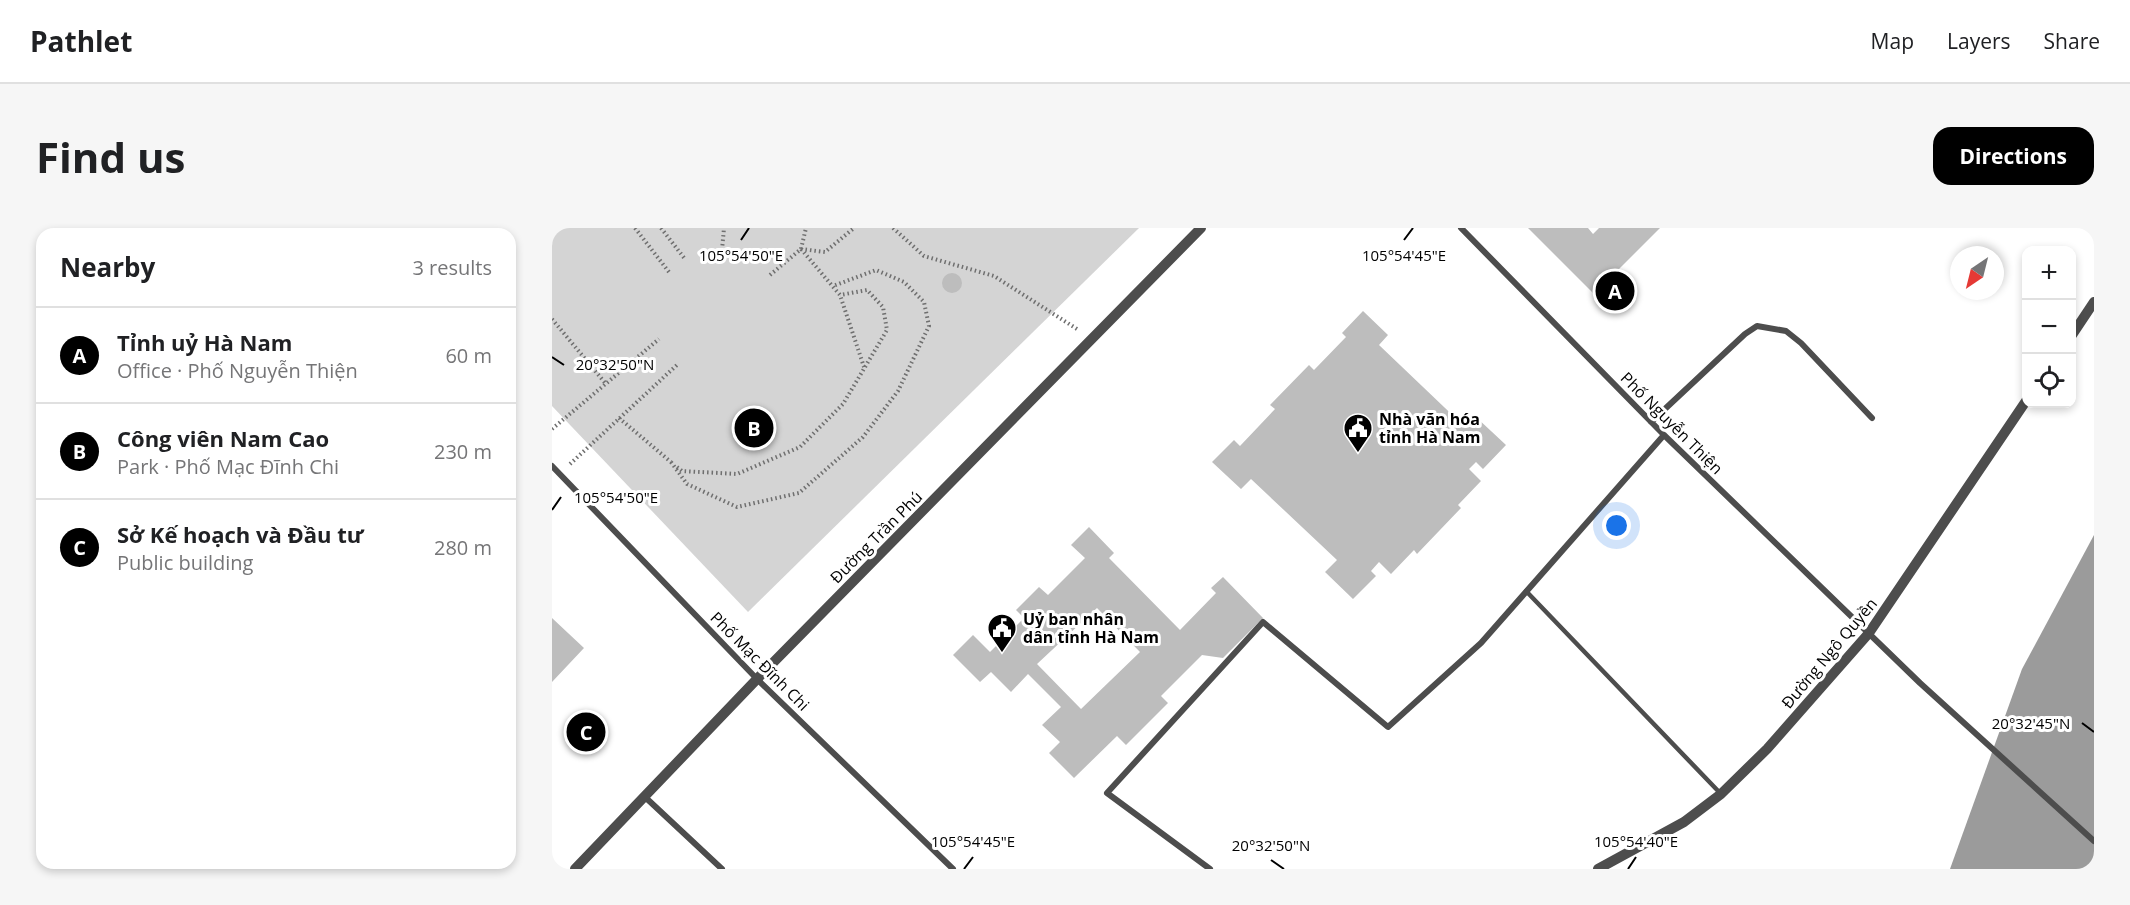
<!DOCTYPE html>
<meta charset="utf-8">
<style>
:root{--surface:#fff;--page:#f6f6f6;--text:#202124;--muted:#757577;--line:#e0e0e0;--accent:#000}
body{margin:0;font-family:"Open Sans",sans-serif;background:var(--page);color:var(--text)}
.controls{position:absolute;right:18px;top:18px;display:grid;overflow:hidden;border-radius:12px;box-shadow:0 3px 9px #0003}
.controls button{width:54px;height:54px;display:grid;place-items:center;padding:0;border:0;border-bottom:2px solid var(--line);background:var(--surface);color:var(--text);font:30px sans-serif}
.compass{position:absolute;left:1398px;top:18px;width:54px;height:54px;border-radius:50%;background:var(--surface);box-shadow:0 3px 9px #0003;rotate:215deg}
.you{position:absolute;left:1065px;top:298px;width:21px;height:21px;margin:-15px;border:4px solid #fff;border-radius:50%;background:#1a73e8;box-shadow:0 0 0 9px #1a73e833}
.badge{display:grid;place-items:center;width:39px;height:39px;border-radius:50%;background:var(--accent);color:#fff;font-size:20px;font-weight:700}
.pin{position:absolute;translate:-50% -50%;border:3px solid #fff;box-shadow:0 2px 6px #0006}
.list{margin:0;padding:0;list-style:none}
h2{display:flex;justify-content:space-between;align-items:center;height:78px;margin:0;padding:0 24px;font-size:26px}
h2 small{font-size:20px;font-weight:400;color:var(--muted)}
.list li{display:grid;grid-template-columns:39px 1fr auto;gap:18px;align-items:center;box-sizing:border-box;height:96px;padding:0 24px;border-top:2px solid var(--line)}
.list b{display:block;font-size:22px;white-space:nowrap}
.list p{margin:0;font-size:20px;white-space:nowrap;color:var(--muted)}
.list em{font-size:20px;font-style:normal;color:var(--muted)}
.icon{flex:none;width:33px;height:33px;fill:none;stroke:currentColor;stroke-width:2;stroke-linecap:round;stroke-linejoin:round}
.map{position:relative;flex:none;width:1542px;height:641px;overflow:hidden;border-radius:18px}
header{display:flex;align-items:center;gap:36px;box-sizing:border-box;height:84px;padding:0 30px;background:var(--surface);border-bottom:2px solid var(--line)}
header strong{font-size:28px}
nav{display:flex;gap:33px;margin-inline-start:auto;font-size:21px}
.intro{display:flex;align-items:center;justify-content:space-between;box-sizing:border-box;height:144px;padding:0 36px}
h1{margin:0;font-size:42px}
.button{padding:15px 27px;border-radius:18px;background:var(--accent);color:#fff;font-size:21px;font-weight:700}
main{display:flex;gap:36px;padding:0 36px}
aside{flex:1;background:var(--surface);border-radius:18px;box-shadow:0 3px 9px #0003}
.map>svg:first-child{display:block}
.green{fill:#d4d4d4}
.water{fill:#9b9b9b}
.building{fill:#bdbdbd;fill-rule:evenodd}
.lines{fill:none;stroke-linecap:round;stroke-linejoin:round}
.path{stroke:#6f6f6f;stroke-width:4;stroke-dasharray:1.5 3;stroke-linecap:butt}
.service{stroke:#4d4d4d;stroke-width:4.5}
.minor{stroke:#4d4d4d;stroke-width:6}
.tertiary{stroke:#4d4d4d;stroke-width:10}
.ticks{fill:none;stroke:#000;stroke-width:2}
.labels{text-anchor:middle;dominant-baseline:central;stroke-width:6;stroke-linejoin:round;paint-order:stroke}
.poi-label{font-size:16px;font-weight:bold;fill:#000;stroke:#fff;text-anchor:start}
.street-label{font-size:16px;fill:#000;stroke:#fff}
.ticks-label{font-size:15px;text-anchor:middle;fill:#000;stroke:#fff;stroke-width:6;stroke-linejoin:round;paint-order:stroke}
</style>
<header>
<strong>Pathlet</strong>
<nav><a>Map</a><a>Layers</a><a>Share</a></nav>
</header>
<div class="intro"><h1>Find us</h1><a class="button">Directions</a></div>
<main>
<aside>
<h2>Nearby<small>3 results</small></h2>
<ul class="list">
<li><span class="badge">A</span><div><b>Tỉnh uỷ Hà Nam</b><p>Office · Phố Nguyễn Thiện</p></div><em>60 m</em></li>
<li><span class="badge">B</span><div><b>Công viên Nam Cao</b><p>Park · Phố Mạc Đĩnh Chi</p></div><em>230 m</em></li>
<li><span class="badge">C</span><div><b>Sở Kế hoạch và Đầu tư</b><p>Public building</p></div><em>280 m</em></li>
</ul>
</aside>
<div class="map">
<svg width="1542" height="641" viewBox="0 0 1542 641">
<rect width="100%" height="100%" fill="#fff"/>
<path class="green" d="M0 0H587L196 384 0 178Z"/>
<path class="water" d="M1542 307V641H1398L1470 441Z"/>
<path class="building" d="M976 0H1036L1041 6 1047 0H1108L1042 66Z
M390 55a10 10 0 1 1 20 0a10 10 0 1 1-20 0Z
M811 83 836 107 827 117 914 200 924 189 954 217 931 241 924 234 917 241 929 253 906 277 909 280 865 326 862 322 839 346 827 334 819 343 824 348 801 371 773 344 785 332 699 251 689 261 660 234 682 212 688 218 723 181 718 177 757 137 762 142 794 109 790 105Z
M537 299 562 325 557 330 628 402 664 365 659 360 671 349 711 390 671 430 650 427 609 468 616 475 574 517 565 508 522 550 497 525 508 514 490 497 509 479 476 446 459 464 439 444 428 454 401 427 421 407 438 424 472 390 464 382 487 359 496 367 533 330 519 317ZM545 380 588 424 529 481 485 436Z
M0 390 32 420 0 454Z"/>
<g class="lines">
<path class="path" d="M83 0 117 44
M109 0 133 31
M341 0 372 28 442 48 525 101
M249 21 288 67 312 139
M249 21 273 24 302 0
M170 22 172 0
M218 47 249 21 254 0
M0 91 54 156
M67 190 119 234
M0 201 107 111
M119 234 135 256 185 279 247 265 311 209 346 163 377 98 372 74 352 54 324 42 281 58
M18 236 126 136
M125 239 130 243 185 246 248 219 291 176 335 102 331 79 315 62 288 67"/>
<path class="service" d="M974 363 1169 566"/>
<path class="minor" d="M909 0 1112 207 1368 455 1542 613
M1099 194 1193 106 1205 98 1234 103 1249 115 1320 190
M0 238 205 451 401 641
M93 569 170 641
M658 641 555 565 711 394 836 499 929 415 1112 207"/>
<path class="tertiary" d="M1520 107 1542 74
M23 641 205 451 649 0
M1046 641 1132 594 1169 566 1215 521 1317 405 1474 173"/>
</g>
<path class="ticks" d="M189 12 197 0M852 12 861 0M0 129 12 137M0 282 9 269M1530 495 1542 504M719 632 732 641M412 641 421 629M1076 641 1084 629"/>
<defs>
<g id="civic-pin" transform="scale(1.5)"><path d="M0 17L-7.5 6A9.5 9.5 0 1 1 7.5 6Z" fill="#000" stroke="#fff"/><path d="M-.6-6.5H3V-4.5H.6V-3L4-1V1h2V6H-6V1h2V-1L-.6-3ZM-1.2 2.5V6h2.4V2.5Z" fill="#fff"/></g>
</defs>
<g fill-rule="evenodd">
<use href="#civic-pin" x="806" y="200"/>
<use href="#civic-pin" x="450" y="400"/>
</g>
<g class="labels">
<g class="poi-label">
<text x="827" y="191">Nhà văn hóa<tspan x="827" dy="18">tỉnh Hà Nam</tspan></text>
<text x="471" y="391">Uỷ ban nhân<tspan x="471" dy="18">dân tỉnh Hà Nam</tspan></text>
</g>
<g class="street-label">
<text transform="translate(1120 195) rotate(45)">Phố Nguyễn Thiện</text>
<text transform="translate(324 309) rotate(-45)">Đường Trần Phú</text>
<text transform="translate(1277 425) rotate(-50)">Đường Ngô Quyền</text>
<text transform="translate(208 433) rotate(45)">Phố Mạc Đĩnh Chi</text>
</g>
</g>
<g class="ticks-label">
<text x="189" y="33">105°54'50"E</text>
<text x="852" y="33">105°54'45"E</text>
<text x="63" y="142">20°32'50"N</text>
<text x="64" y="275">105°54'50"E</text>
<text x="1479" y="501">20°32'45"N</text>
<text x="421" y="619">105°54'45"E</text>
<text x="1084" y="619">105°54'40"E</text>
<text x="719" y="623">20°32'50"N</text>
</g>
</svg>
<div class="controls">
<button>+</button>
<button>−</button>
<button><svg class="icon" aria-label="locate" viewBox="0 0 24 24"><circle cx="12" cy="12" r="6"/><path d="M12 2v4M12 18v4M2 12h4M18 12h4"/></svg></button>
</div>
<svg class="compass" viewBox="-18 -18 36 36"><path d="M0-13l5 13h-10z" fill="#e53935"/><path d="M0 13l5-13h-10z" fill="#757577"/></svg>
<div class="you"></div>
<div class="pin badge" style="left:1063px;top:63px">A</div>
<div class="pin badge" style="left:202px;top:200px">B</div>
<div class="pin badge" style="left:34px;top:504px">C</div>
</div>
</main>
